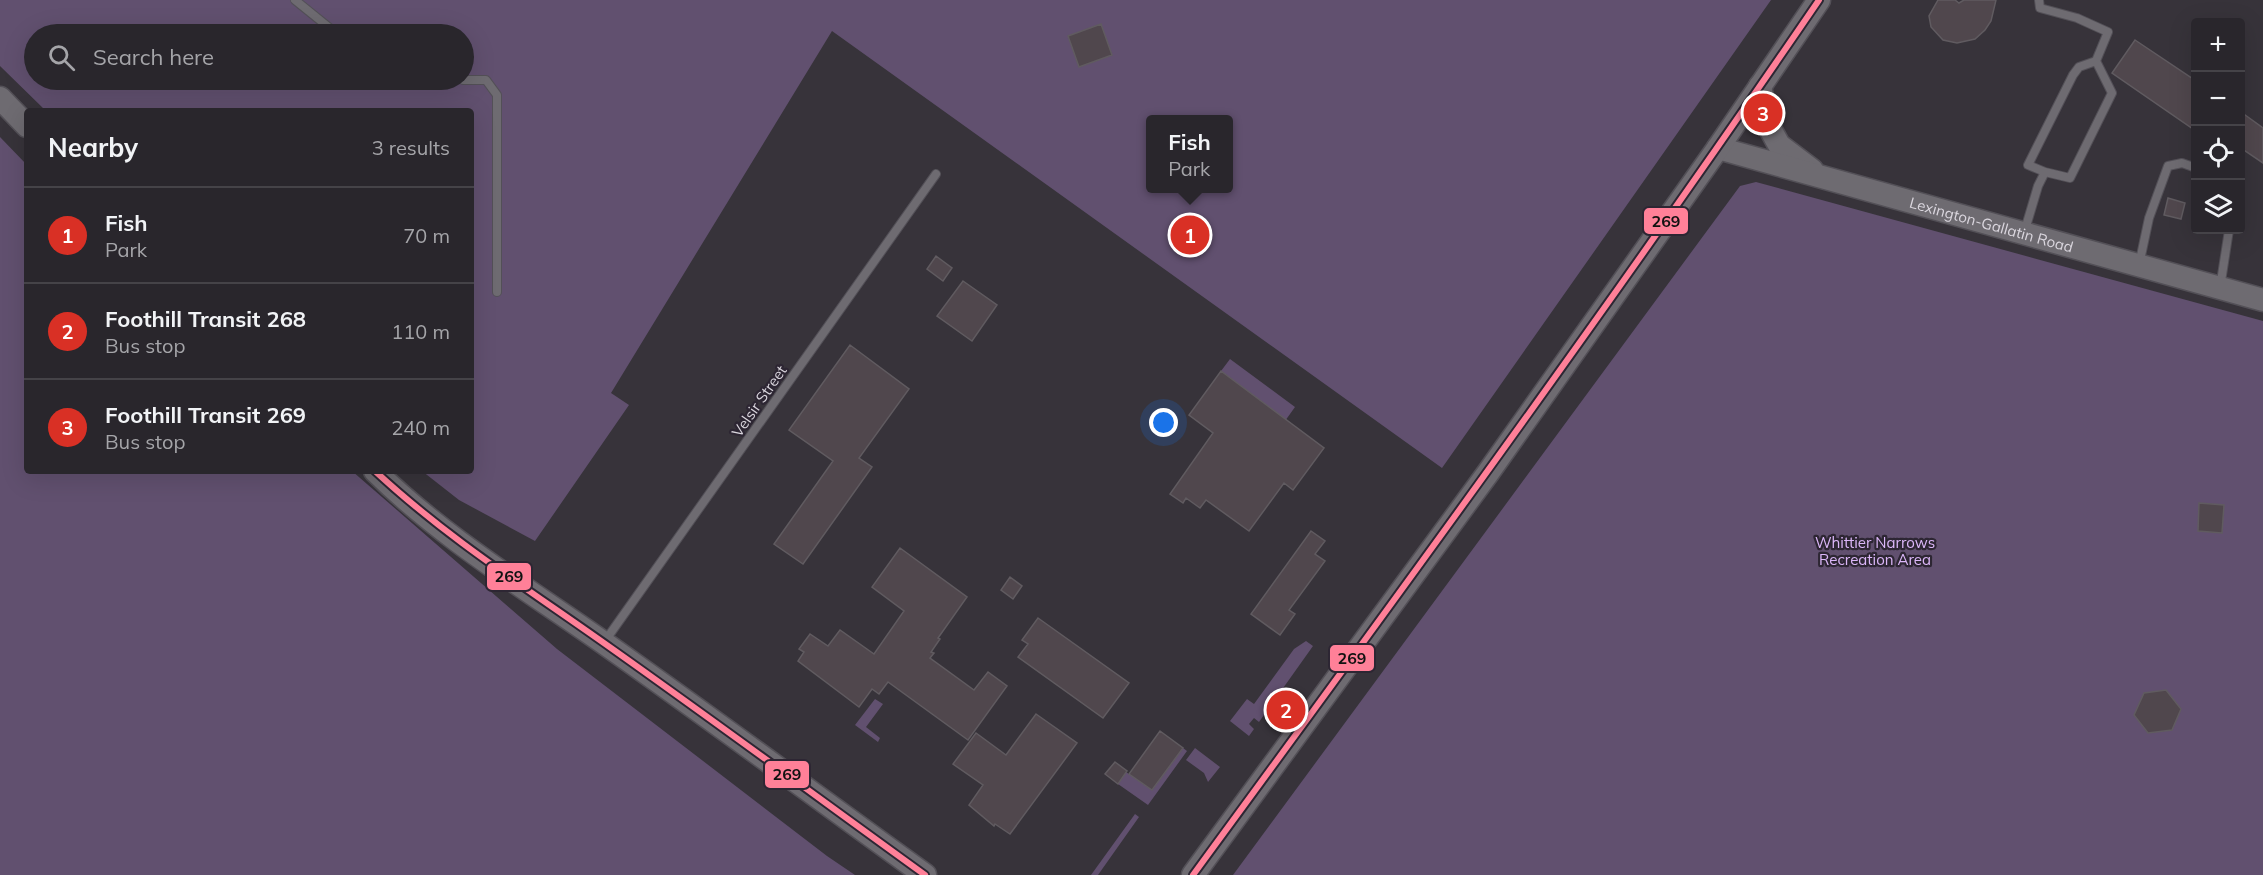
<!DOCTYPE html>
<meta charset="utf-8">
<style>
:root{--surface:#29262c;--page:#312e34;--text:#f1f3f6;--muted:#a5a5a9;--line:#454348;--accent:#d93025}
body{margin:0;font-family:Mulish,sans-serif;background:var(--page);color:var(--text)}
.controls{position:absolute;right:18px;top:18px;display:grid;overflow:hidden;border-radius:6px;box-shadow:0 6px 24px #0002}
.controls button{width:54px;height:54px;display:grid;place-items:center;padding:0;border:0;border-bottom:2px solid var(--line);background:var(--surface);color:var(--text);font:30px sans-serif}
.you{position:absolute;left:1164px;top:423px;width:21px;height:21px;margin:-15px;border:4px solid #fff;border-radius:50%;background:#1a73e8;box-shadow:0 0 0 9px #1a73e833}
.badge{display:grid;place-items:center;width:39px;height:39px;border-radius:50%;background:var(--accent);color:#fff;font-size:20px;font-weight:700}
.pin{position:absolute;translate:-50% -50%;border:3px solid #fff;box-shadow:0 2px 6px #0006}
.popup{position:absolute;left:1146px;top:115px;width:87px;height:78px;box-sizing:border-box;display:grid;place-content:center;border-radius:6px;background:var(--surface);filter:drop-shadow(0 2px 4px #0005);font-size:20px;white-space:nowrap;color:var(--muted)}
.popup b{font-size:22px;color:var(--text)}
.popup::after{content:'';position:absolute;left:50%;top:100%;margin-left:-12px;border:12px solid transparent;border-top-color:var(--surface)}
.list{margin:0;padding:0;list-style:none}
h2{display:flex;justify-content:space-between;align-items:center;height:78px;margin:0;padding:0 24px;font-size:26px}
h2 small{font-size:20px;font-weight:400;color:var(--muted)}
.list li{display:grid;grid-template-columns:39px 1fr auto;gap:18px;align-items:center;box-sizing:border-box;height:96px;padding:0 24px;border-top:2px solid var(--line)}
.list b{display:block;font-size:22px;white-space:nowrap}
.list p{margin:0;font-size:20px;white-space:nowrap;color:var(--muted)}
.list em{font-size:20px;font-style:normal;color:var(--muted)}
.icon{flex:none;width:33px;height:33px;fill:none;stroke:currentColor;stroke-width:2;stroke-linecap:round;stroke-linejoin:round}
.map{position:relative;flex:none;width:2263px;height:875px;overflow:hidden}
.search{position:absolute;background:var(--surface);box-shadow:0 6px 24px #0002;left:24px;top:24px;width:450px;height:66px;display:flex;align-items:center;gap:15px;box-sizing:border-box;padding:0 21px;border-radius:33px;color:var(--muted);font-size:22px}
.panel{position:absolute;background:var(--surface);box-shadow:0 6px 24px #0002;left:24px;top:108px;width:450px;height:366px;border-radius:6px}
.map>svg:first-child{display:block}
.green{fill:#61506f;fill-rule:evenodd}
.building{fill:#50474d;stroke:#605b60;stroke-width:1.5}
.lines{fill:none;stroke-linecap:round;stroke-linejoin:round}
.lane-casing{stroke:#535057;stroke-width:10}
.secondary-casing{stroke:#535057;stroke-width:25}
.lane{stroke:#6e6b71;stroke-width:8}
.secondary{stroke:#6e6b71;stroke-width:22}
.bus-1-casing{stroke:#2d2633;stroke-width:10}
.bus-1{stroke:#ff8098;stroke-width:6}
.labels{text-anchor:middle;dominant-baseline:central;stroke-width:4.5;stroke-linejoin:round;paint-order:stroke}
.street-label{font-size:15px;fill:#dad6de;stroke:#2d2633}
.park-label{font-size:15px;fill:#dcb7f9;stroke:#2d2633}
.line-badge{stroke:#2d2633;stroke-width:2}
.pale-badge-label{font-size:16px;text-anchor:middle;font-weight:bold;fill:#111}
</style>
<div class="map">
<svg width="2263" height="875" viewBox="0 0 2263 875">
<rect width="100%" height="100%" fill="#37333a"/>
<path class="green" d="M0 0H1771L1442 468 832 31 611 393 629 405 535 541 459 500 422 471H471V111H46L0 66ZM34 34H464V80H34ZM1151 119H1229V188H1151Z
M0 137 27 165V471H352L557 649 827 856 855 875H0Z
M1756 182 2263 321V875H1233L1740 186Z
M1230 359 1295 407 1280 428 1270 408 1221 371Z
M1306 641 1313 646 1259 722 1254 718 1249 724 1254 729 1249 736 1230 721 1247 699 1254 704 1294 649Z
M875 699 883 704 866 727 880 738 878 742 855 725Z
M1183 748 1187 751 1148 805 1118 784 1126 772 1152 790Z
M1195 748 1220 767 1208 782 1204 773 1186 760Z
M1135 814 1139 817 1098 875H1091Z"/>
<path class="building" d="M1938 0H1955L1959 3 1964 0H1996L1991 21 1985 30 1975 39 1957 43 1943 40 1931 27 1929 16Z
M1101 24 1112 55 1079 67 1068 36Z
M2135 40 2196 81V131L2112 73Z
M2241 112 2263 128V163L2241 148Z
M2168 198 2185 203 2181 219 2164 215Z
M936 256 952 268 943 281 927 269Z
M963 281 997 305 972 341 937 316Z
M850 345 909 389 859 458 872 467 803 564 774 544 833 461 789 430Z
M1221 371 1324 448 1293 490 1284 483 1249 531 1206 500 1200 508 1186 498 1183 503 1170 494 1213 433 1189 415Z
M2199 503 2224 505 2222 533 2198 531Z
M1311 531 1325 541 1315 554 1325 561 1289 610 1295 614 1280 635 1251 614Z
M900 548 967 597 938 638 940 639 931 652 934 653 930 658 974 690 988 672 1007 686 968 740 888 682 879 694 872 689 859 707 798 661 804 652 799 649 810 634 828 646 840 630 874 654 904 611 872 587Z
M1010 577 1022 586 1013 599 1001 590Z
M1038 618 1129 683 1103 718 1018 657 1028 644 1022 640Z
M2166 690 2181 709 2172 730 2148 733 2134 715 2144 693Z
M1036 714 1077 743 1010 834 995 824 994 826 969 805 983 785 953 764 976 733 1006 755Z
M1160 731 1183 748 1152 790 1129 774Z
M1115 762 1127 771 1118 784 1105 774Z"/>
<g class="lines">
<g class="lane-casing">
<path id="lane" d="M295 0 337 34
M2039 0 2040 8 2077 18 2108 32 2096 61 2112 93 2070 178 2045 172 2028 165 2073 75 2079 67 2096 61
M463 80H486L497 95V292
M2024 233 2038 186 2045 172
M2139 265 2149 218 2168 166 2182 163 2196 168
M2220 288 2229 230
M605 641 936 174"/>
</g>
<g class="secondary-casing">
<g id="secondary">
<path d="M1760 86 1767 123 1779 145 1812 170"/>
<path d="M0 98 27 126"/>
<path id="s1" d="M1718 148 2263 300"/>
<path d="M375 471C443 538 526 588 604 643 712 719 818 798 925 875"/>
<path d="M1193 875 1488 473 1718 148 1819 0"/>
</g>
</g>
<use href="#lane" class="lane"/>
<use href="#secondary" class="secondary"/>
<g class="bus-1-casing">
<path id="bus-1" d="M375 471C448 539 531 591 611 648 717 723 820 799 925 875
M1193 875C1405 586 1617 296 1819 0"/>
</g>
<use href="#bus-1" class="bus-1"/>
</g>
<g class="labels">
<g class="street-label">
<text stroke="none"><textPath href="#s1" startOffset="284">Lexington-Gallatin Road</textPath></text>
<text transform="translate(759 401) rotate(-55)">Velsir Street</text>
</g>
<g class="park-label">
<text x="1875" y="542">Whittier Narrows<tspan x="1875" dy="17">Recreation Area</tspan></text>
</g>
</g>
<g class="line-badge">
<rect x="1643" y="207" width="46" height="28" rx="6" fill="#ff8098"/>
<rect x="486" y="562" width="46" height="29" rx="6" fill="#ff8098"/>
<rect x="1329" y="644" width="46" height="28" rx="6" fill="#ff8098"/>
<rect x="764" y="760" width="46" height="29" rx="6" fill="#ff8098"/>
</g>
<g class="pale-badge-label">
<text x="1666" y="227">269</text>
<text x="509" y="582">269</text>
<text x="1352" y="664">269</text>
<text x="787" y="780">269</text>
</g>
</svg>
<div class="controls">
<button>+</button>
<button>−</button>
<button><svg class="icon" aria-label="locate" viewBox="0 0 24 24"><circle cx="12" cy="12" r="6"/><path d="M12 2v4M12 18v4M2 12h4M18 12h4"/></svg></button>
<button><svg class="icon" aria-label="layers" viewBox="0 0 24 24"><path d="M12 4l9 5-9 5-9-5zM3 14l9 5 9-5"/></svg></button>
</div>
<div class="you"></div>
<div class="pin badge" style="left:1190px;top:235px">1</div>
<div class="popup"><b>Fish</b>Park</div>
<div class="pin badge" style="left:1286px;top:710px">2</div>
<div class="pin badge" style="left:1763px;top:113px">3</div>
<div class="search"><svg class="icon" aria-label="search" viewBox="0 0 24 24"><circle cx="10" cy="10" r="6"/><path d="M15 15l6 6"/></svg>Search here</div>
<section class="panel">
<h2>Nearby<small>3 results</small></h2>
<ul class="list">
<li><span class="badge">1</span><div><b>Fish</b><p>Park</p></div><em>70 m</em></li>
<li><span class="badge">2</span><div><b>Foothill Transit 268</b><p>Bus stop</p></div><em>110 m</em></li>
<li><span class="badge">3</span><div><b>Foothill Transit 269</b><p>Bus stop</p></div><em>240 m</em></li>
</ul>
</section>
</div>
